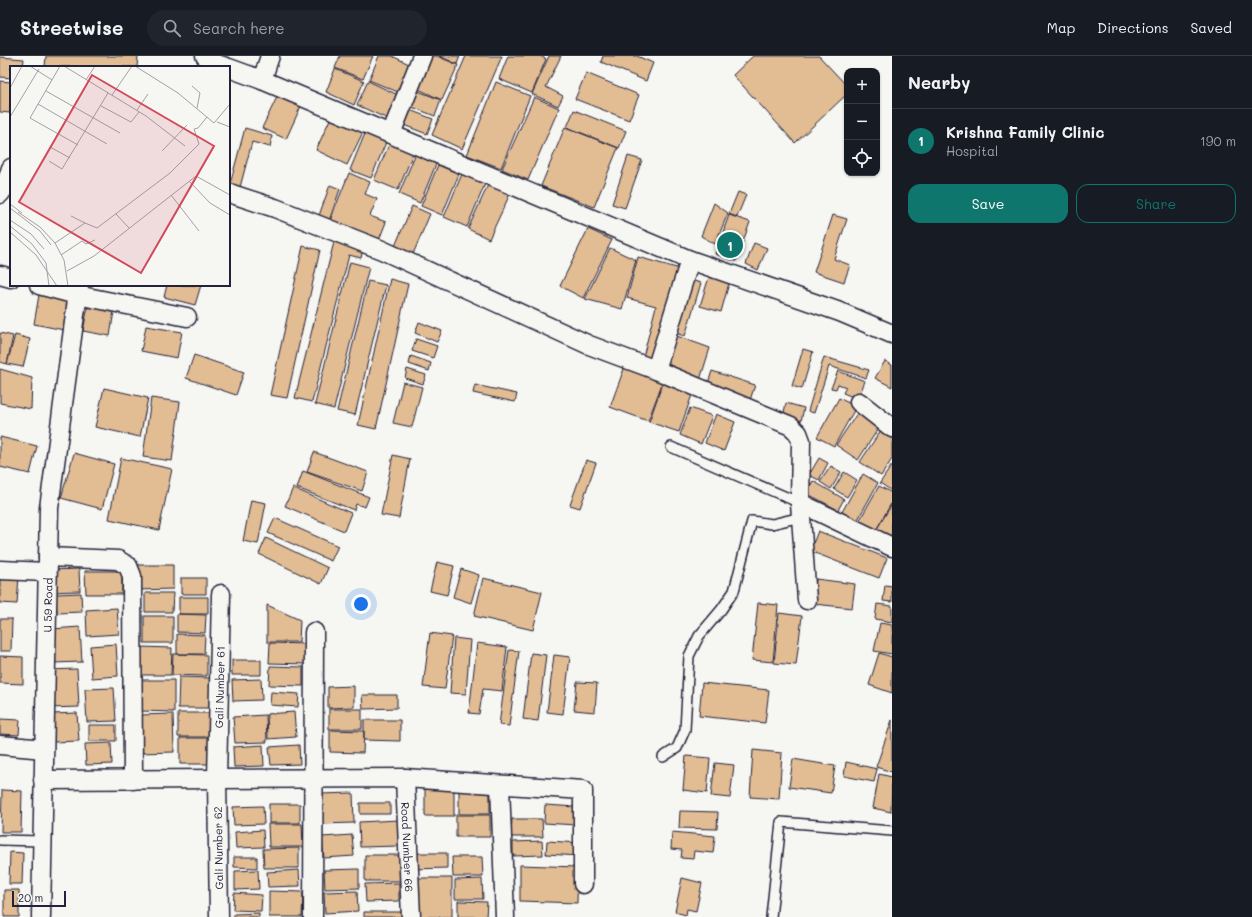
<!DOCTYPE html>
<meta charset="utf-8">
<style>
:root{--surface:#171b24;--page:#20242c;--text:#f1f3f6;--muted:#9ea1a6;--line:#363941;--accent:#0f766e}
body{margin:0;font-family:Mali,sans-serif;background:var(--page);color:var(--text)}
.controls{position:absolute;right:12px;top:12px;display:grid;overflow:hidden;border-radius:8px;box-shadow:0 1px 3px #0004}
.controls button{width:36px;height:36px;display:grid;place-items:center;padding:0;border:0;border-bottom:1px solid var(--line);background:var(--surface);color:var(--text);font:20px sans-serif}
.scale{position:absolute;left:12px;bottom:10px;width:54px;box-sizing:border-box;padding-left:4px;border:2px solid #22223b;border-top:0;font-size:11px;line-height:14px;white-space:nowrap;color:#22223b;-webkit-text-stroke:3px #f6f6f2;paint-order:stroke}
.you{position:absolute;left:361px;top:548px;width:14px;height:14px;margin:-10px;border:3px solid #fff;border-radius:50%;background:#1a73e8;box-shadow:0 0 0 6px #1a73e833}
.badge{display:grid;place-items:center;width:26px;height:26px;border-radius:50%;background:var(--accent);color:#fff;font-size:13px;font-weight:700}
.pin{position:absolute;translate:-50% -50%;border:2px solid #fff;box-shadow:0 1px 4px #0006}
.list{margin:0;padding:0;list-style:none}
h2{display:flex;justify-content:space-between;align-items:center;height:52px;margin:0;padding:0 16px;font-size:17px}
h2 small{font-size:13px;font-weight:400;color:var(--muted)}
.list li{display:grid;grid-template-columns:26px 1fr auto;gap:12px;align-items:center;box-sizing:border-box;height:64px;padding:0 16px;border-top:1px solid var(--line)}
.list b{display:block;font-size:15px;white-space:nowrap}
.list p{margin:0;font-size:13px;white-space:nowrap;color:var(--muted)}
.list em{font-size:13px;font-style:normal;color:var(--muted)}
.actions{display:flex;gap:8px;padding:12px 16px}
.actions a{flex:1;padding:9px 0;border:1px solid var(--accent);border-radius:12px;text-align:center;font-size:14px;color:var(--accent)}
.actions .main{background:var(--accent);color:#fff}
.icon{flex:none;width:22px;height:22px;fill:none;stroke:currentColor;stroke-width:2;stroke-linecap:round;stroke-linejoin:round}
.map{position:relative;flex:none;width:892px;height:861px;overflow:hidden}
header{display:flex;align-items:center;gap:24px;box-sizing:border-box;height:56px;padding:0 20px;background:var(--surface);border-bottom:1px solid var(--line)}
header strong{font-size:19px}
nav{display:flex;gap:22px;margin-inline-start:auto;font-size:14px}
.search{width:280px;height:36px;background:var(--page);display:flex;align-items:center;gap:10px;box-sizing:border-box;padding:0 14px;border-radius:22px;color:var(--muted);font-size:15px}
main{display:flex}
aside{flex:1;background:var(--surface)}
.map>svg:first-child{display:block}
.building{fill:#e2bc93;stroke:#22223b}
.lines{fill:none;stroke-linecap:round;stroke-linejoin:round}
.lane-casing{stroke:#22223b;stroke-width:12}
.street-casing{stroke:#22223b;stroke-width:21}
.lane{stroke:#f6f6f2;stroke-width:9}
.street{stroke:#f6f6f2;stroke-width:18}
.labels{text-anchor:middle;dominant-baseline:central;stroke-width:3;stroke-linejoin:round;paint-order:stroke}
.street-label{font-size:11px;fill:#22223b;stroke:#f6f6f2}
.inset-road{fill:none;stroke:#a1a1a9;stroke-width:1}
.view{fill:#d1495b;fill-opacity:0.15;stroke:#d1495b;stroke-width:2}
.inset-edge{fill:none;stroke:#22223b;stroke-width:2}
</style>
<header>
<strong>Streetwise</strong>
<div class="search"><svg class="icon" aria-label="search" viewBox="0 0 24 24"><circle cx="10" cy="10" r="6"/><path d="M15 15l6 6"/></svg>Search here</div>
<nav><a>Map</a><a>Directions</a><a>Saved</a></nav>
</header>
<main>
<div class="map">
<svg width="892" height="861" viewBox="0 0 892 861">
<rect width="100%" height="100%" fill="#f6f6f2"/>
<filter id="ink" filterUnits="userSpaceOnUse"><feTurbulence type="fractalNoise" baseFrequency=".025" numOctaves="2"/><feDisplacementMap in="SourceGraphic" scale="8" xChannelSelector="R" yChannelSelector="G"/><feConvolveMatrix kernelMatrix="1 2 1 2 8 2 1 2 1" color-interpolation-filters="sRGB"/></filter>
<g filter="url(#ink)">
<path class="building" d="M46 0H138L137 11H45Z
M340 0H373L363 23 335 12Z
M379 0H392L409 8 398 36 369 24Z
M428 0H437L458 9 442 44 414 31Z
M439 0H460L457 8Z
M466 0H502L462 93 432 79Z
M508 0H540L546 3 532 37 499 23Z
M549 0H561L546 31 563 40 558 50 532 38Z
M603 0H637L653 7 646 25 601 6Z
M753 0H819L847 30V38L795 87 733 19Z
M0 1 24 3 23 11H11V22L0 21Z
M335 13 364 25 354 49 326 36Z
M586 17 639 39 629 64 575 43Z
M0 25 11 26 10 57 0 56Z
M368 25 398 39 388 63 357 49Z
M496 26 530 40 501 112 467 99Z
M413 33 441 44 435 60 407 49Z
M278 39 301 50 286 83 262 72Z
M534 41 559 52 528 124 502 113Z
M407 53 433 63 427 78 401 68Z
M574 54 626 75 619 92 567 71Z
M331 61 363 76 347 109 316 94Z
M565 71 618 92 594 151 541 130Z
M245 72 272 80 270 91 252 86 239 135 229 132Z
M366 75 387 84 371 122 350 114Z
M390 86 414 95 398 134 374 124Z
M415 99 436 108 420 147 399 138Z
M628 100 642 104 625 152 612 148Z
M438 109 459 118 442 159 421 150Z
M349 117 370 126 365 138 377 143 370 160 386 166 379 184 329 167Z
M462 118 485 128 467 171 444 161Z
M330 129 340 133 328 168 317 165Z
M488 129 510 138 489 183 468 173Z
M738 136 746 139 737 161 729 158Z
M714 147 728 157 715 188 701 180Z
M412 150 430 158 413 198 395 190Z
M729 159 750 166 736 205 715 198Z
M833 159 847 163 834 203 850 209 844 226 814 216Z
M588 173 612 184 583 242 560 230Z
M334 186 363 193 361 202 349 199 312 346 295 342Z
M754 187 767 192 758 214 746 208Z
M303 190 320 194 287 342 270 339Z
M610 192 636 204 622 253 585 243Z
M638 201 680 213 655 308 642 305 656 250 627 242Z
M350 206 369 211 334 353 315 348Z
M709 221 729 227 721 256 700 250Z
M390 223 408 228 376 373 358 369Z
M687 223 701 227 685 280 671 276Z
M368 225 386 229 355 359 337 355Z
M167 229H201L195 249 164 241Z
M40 233 70 239 64 274 34 268Z
M88 250 114 255 110 280 83 275Z
M419 266 442 275 437 286 415 277Z
M146 270 182 276 177 302 141 295Z
M0 277 13 280 7 308 0 306Z
M15 279 30 283 23 311 7 308Z
M674 279 710 292 699 327 662 314Z
M416 283 437 290 433 302 412 295Z
M803 293 813 296 802 333 792 330Z
M194 299 244 316 236 339 186 322Z
M411 300 431 307 429 315 409 308Z
M824 301 869 314 866 322 829 310 814 357 808 355Z
M885 305 892 309V331L875 322Z
M625 310 663 325 648 365 610 351Z
M0 313 32 322 31 353 0 347Z
M407 313 426 319 423 328 405 322Z
M712 315 755 329 750 344 707 330Z
M838 315 865 325 858 343 843 337 846 331 838 328 836 333 831 332Z
M403 326 422 331 412 371 393 367Z
M663 326 693 336 679 376 649 366Z
M475 329 517 338 515 346 473 337Z
M104 332 148 342 140 381 95 371Z
M151 342 180 346 172 405 143 401Z
M839 342 856 351 834 390 817 381Z
M786 347 804 352 801 365 783 361Z
M690 352 712 360 701 388 680 379Z
M860 353 882 367 858 404 836 389Z
M716 358 735 366 724 395 705 387Z
M883 371 892 378V403L881 420 860 406Z
M0 381 37 390 30 418 0 411Z
M314 396 368 416 362 435 307 416Z
M74 397 114 408 102 453 61 442Z
M393 399 410 403 399 462 381 459Z
M121 402 172 413 159 474 109 463Z
M819 402 828 407 819 424 809 419Z
M586 404 596 407 580 452 570 449Z
M892 409V435L880 427Z
M831 410 841 416 831 433 820 426Z
M303 415 369 441 365 451 356 448 354 454 297 432Z
M844 416 857 424 847 441 834 433Z
M863 418 878 427 857 465 842 456Z
M813 425 844 443 838 454 806 437Z
M879 430 892 437V446L875 476 858 467Z
M293 432 351 457 344 475 285 450Z
M251 444 266 447 258 488 243 485Z
M892 448V486L875 476Z
M275 462 338 490 331 505 268 477Z
M818 475 887 502 879 522 810 495Z
M266 482 328 512 321 528 259 498Z
M437 506 454 510 447 539 430 535Z
M136 509H173V533L136 534Z
M79 513 80 535 48 536V514Z
M461 513 479 519 471 547 453 541Z
M85 515H122V538H86Z
M0 518 19 520 17 548 0 547Z
M181 522H206V538H181Z
M483 522 542 536 533 574 474 560Z
M816 523 855 528 852 552 814 548Z
M885 529 892 530V546L883 545Z
M81 537 82 556 57 557 56 538Z
M145 537H173L172 556H145Z
M179 541H208V558H179Z
M758 547 778 549 773 606 752 604Z
M877 548 892 550V566L875 563Z
M267 549 300 564 299 586H267Z
M117 552 119 578 87 580 86 554Z
M779 557 802 560 796 609 774 607Z
M177 558 206 559 205 577 177 576Z
M144 560H173V587H144Z
M0 563H12L11 595H0Z
M880 567 892 569V598L874 595Z
M80 571 82 606 53 607 52 573Z
M430 577 452 580 445 633 423 631Z
M177 578 205 579 204 598H177Z
M454 582 470 584 466 638 450 637Z
M270 587 307 588V608L269 607Z
M477 587 507 591 502 635 483 633 479 658 469 657Z
M116 588 118 620 92 622 90 590Z
M141 591 172 592 171 619H141Z
M509 594 519 595 509 670 499 669Z
M531 597 546 599 538 665 523 663Z
M879 597 892 601V637L869 629Z
M173 598 207 599V620L172 619Z
M554 599 570 601 563 658 547 656Z
M0 600 23 601V628L0 627Z
M232 604H261V619H232Z
M270 610 303 611V630L269 629Z
M77 613 79 651 49 652 47 614Z
M179 621 210 622V652H178Z
M261 623 262 644 233 645 232 624Z
M141 624H174V656L141 655Z
M577 626 597 627 595 656 574 654Z
M702 627 769 634 765 667 699 660Z
M354 630V651L328 652V631Z
M114 632 116 665 87 666 85 633Z
M271 636 299 638 298 651 270 649Z
M362 639H397V652L363 653Z
M329 653H362V673H329Z
M294 656 296 681 268 683 267 658Z
M77 657 79 685 53 686 52 658Z
M178 657H209L210 681H178Z
M173 658 174 696 140 697 139 659Z
M266 659 267 686 235 687 233 661Z
M0 663 20 664 19 679 0 678Z
M364 664H400V685L364 684Z
M892 664V716L876 711Z
M89 669H116V685H89Z
M330 674 364 675 363 697 330 696Z
M180 682H210L211 708H180Z
M111 687 112 708 86 709 85 688Z
M263 689 264 710 234 711 233 691Z
M299 689 300 708 271 709 269 691Z
M753 694 782 697 779 743 750 741Z
M686 700 710 702 707 737 683 734Z
M793 703 835 710 831 737 789 731Z
M846 706 877 713 874 726 844 720Z
M715 707 734 709 730 742 711 740Z
M879 718 892 721 891 756 873 752Z
M425 732H454V760H425Z
M459 733 490 734V758H459Z
M2 734 22 735 21 776H1Z
M353 737 354 767 321 768 320 738Z
M360 747H390V758H360Z
M269 748H300V767H269Z
M545 749 577 751 576 769 544 767Z
M263 750 264 768 234 769 233 751Z
M680 755 718 756 717 773 679 772Z
M456 759H490V781H456Z
M512 763H542L543 781H511Z
M399 764 400 790 360 791 359 766Z
M268 768H302L303 791H269Z
M263 774 264 791 236 792 235 776Z
M672 776 715 780 713 797 694 795 693 803 681 802 682 794 671 793Z
M352 779 354 800 324 802 322 781Z
M542 785 543 799 513 800V786Z
M547 785 581 787 580 800 546 798Z
M299 792V812H264L263 793Z
M10 796 23 797 22 828H9Z
M413 797H447V812L413 813Z
M365 799H401V825H365Z
M234 801H257V812L234 811Z
M452 801H482L483 821H453Z
M520 809 578 811 577 847 520 845Z
M359 813V832L325 833 324 814Z
M258 814 259 833 235 834V815Z
M299 814 300 830 268 831 267 816Z
M415 822H452V861H416Z
M682 822 702 827 696 855 687 853 686 859 675 856Z
M482 823 483 843H455V824Z
M399 827V845L366 846 365 828Z
M4 834H19V861H4Z
M269 835 303 836 302 861H269Z
M357 835 358 855 325 857 324 836Z
M234 837 262 839 261 855 233 854Z
M458 845 487 846 486 861H458Z
M364 856H401L402 861H364Z
M259 857V861H234V858Z"/>
<g class="lines">
<g class="lane-casing">
<path id="lane" d="M671 391 800 447
M663 701 677 692 685 674 689 600 699 580 721 554 734 535 752 465 772 468 801 461
M0 784 42 785
M771 861 781 766 892 775"/>
</g>
<g class="street-casing">
<g id="street">
<path d="M205 0 211 6 226 11"/>
<path d="M229 12 262 24 690 204 840 256 892 278"/>
<path d="M262 24 270 0"/>
<path d="M391 78 422 0"/>
<path d="M229 137 275 152 382 194 589 289 656 314 791 370 798 377 801 385 800 447 892 491"/>
<path d="M0 138 5 131 11 112"/>
<path d="M0 219 11 222"/>
<path d="M39 229 77 239 187 261"/>
<path d="M656 314 690 204"/>
<path d="M859 346 892 372"/>
<path d="M800 447 807 544"/>
<path d="M48 501 118 504 128 510 132 520 133 724"/>
<path d="M0 514 47 516"/>
<path d="M0 689 44 693"/>
<path id="s1" d="M405 722 411 861"/>
<path d="M43 724 405 722 583 734V828"/>
<path d="M500 729 505 861"/>
<path id="s2" d="M41 861 49 452 79 229"/>
<path id="s3" d="M219 861 217 723 221 538"/>
<path d="M313 861 314 576"/>
</g>
</g>
<use href="#lane" class="lane"/>
<use href="#street" class="street"/>
</g>
</g>
<g class="labels">
<g class="street-label">
<text stroke="none"><textPath href="#s2" startOffset="312">U 59 Road</textPath></text>
<text stroke="none"><textPath href="#s3" startOffset="230">Gali Number 61</textPath></text>
<text stroke="none"><textPath href="#s1" startOffset="69">Road Number 66</textPath></text>
<text transform="translate(218 792) rotate(-91)">Gali Number 62</text>
</g>
</g>
<g transform="translate(10 10)">
<rect width="220" height="220" fill="#f6f6f2"/>
<path class="inset-road" d="M20 0 42 14M50 0 20 52 68 79M54 0 136 50 175 80M125 0 168 27 204 57 220 38M76 14 85 0M182 20 190 27 187 42M0 22 12 0M36 25 110 67M102 29 122 0M28 38 97 78M91 40 121 56 129 46M127 44 138 28M0 51 29 3M207 56 220 61M40 81 60 92M152 85 177 59M39 95 52 103 98 27M180 116 200 137 220 149M161 129 189 165M0 138 12 147M0 142 30 165 41 179M8 146 30 161 45 177 54 194 58 220M106 148 119 162M61 150 75 157M0 154 21 168 34 183M0 160 22 178 36 197 39 220M0 166 26 189 47 220M45 177 75 157 87 162 160 107 189 78 184 63 188 62 197 51M51 189 72 175 76 178 85 174M57 205 84 190 186 110 220 129"/>
<path class="view" d="M82 9 204 80 131 207 9 136Z"/>
<rect width="220" height="220" class="inset-edge"/>
</g>
</svg>
<div class="controls">
<button>+</button>
<button>−</button>
<button><svg class="icon" aria-label="locate" viewBox="0 0 24 24"><circle cx="12" cy="12" r="6"/><path d="M12 2v4M12 18v4M2 12h4M18 12h4"/></svg></button>
</div>
<div class="scale">20 m</div>
<div class="you"></div>
<div class="pin badge" style="left:730px;top:189px">1</div>
</div>
<aside>
<h2>Nearby<small></small></h2>
<ul class="list">
<li><span class="badge">1</span><div><b>Krishna Family Clinic</b><p>Hospital</p></div><em>190 m</em></li>
</ul>
<div class="actions"><a class="main">Save</a><a>Share</a></div>
</aside>
</main>
